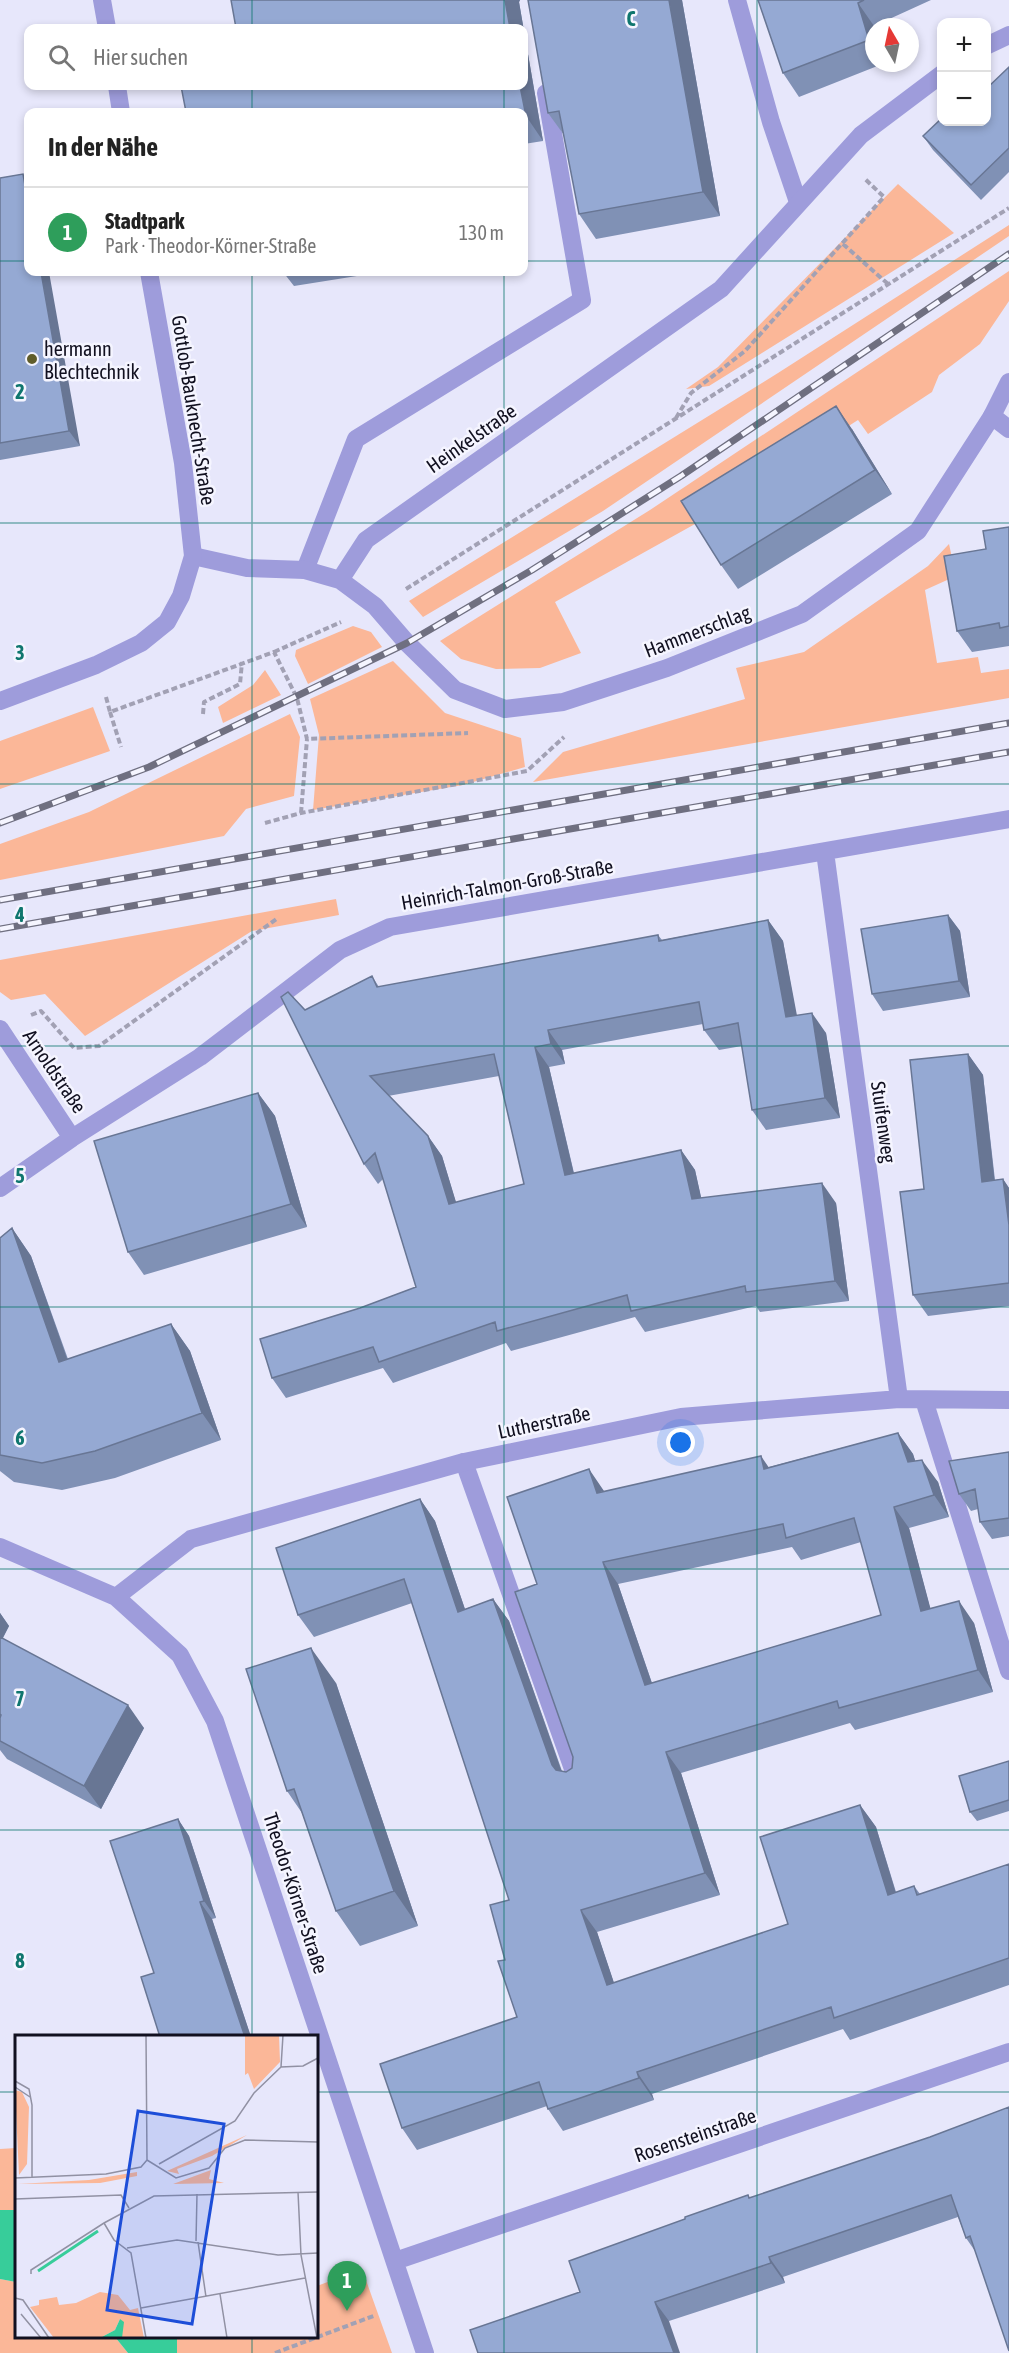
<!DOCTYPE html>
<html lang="de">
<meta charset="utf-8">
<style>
:root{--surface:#fff;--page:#f2f2f2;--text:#222;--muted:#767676;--line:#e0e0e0;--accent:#605d2a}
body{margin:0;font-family:"Asap Condensed",sans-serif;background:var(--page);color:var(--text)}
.controls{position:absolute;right:18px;top:18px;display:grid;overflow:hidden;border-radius:12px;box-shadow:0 3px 9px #0003}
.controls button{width:54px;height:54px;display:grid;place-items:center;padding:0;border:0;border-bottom:2px solid var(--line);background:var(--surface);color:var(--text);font:30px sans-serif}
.compass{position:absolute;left:865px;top:18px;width:54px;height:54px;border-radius:50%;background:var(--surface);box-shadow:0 3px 9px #0003;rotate:351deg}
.you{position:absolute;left:681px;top:1443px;width:21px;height:21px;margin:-15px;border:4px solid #fff;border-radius:50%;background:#1a73e8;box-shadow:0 0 0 9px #1a73e833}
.badge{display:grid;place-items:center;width:39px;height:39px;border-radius:50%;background:var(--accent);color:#fff;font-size:20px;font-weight:700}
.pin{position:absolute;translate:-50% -50px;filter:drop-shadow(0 2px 3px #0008)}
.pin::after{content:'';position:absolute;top:32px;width:21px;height:18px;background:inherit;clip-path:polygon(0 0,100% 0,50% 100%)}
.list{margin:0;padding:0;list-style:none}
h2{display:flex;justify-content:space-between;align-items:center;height:78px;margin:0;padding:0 24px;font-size:26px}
h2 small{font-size:20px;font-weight:400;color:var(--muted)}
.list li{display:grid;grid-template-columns:39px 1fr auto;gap:18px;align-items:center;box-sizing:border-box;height:90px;padding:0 24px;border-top:2px solid var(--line)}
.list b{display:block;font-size:22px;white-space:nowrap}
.list p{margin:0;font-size:20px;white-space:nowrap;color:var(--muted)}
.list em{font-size:20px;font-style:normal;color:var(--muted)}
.icon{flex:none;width:33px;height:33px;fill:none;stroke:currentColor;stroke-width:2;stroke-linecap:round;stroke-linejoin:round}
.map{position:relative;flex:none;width:1009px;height:2353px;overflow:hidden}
.search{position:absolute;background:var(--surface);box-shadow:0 3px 9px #0003;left:24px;top:24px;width:504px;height:66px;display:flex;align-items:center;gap:15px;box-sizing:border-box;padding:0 21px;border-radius:12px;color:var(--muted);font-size:22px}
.panel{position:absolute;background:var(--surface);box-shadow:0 3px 9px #0003;left:24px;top:108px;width:504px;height:168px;border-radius:12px}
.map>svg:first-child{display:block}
.green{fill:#fbb798}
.water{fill:#37cd9a}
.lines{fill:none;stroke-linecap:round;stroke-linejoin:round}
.path{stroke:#a2a1b4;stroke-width:4;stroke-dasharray:6 3;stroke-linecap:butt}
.service{stroke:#9e9cdb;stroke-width:18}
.minor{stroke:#9e9cdb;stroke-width:18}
.tertiary{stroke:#9e9cdb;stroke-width:18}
.rail-casing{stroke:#6f6f80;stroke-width:7}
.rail{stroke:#f5f5ff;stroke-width:4.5;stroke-dasharray:14;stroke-linecap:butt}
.wall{fill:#8091b5;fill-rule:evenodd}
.shaded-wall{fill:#687694}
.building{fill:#95a9d3;stroke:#687694;stroke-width:1.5;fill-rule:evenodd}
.grid{fill:none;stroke:#0f766e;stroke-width:1.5;stroke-opacity:0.55}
.poi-dot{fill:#605d2a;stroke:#f5f5ff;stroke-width:2}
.labels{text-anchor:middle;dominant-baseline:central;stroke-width:5;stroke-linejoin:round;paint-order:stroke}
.poi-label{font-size:20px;fill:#111020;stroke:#f5f5ff;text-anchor:start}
.street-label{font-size:20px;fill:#111020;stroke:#f5f5ff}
.inset-river{fill:none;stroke:#37cd9a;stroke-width:3}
.inset-road{fill:none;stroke:#9191a3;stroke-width:1.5}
.view{fill:#1d4ed8;fill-opacity:0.15;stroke:#1d4ed8;stroke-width:3}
.inset-edge{fill:none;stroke:#111020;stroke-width:3}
.grid-label{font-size:20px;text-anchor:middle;font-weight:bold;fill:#0f766e;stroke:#f5f5ff;stroke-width:5;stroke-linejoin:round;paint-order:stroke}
</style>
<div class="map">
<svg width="1009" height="2353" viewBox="0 0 1009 2353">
<rect width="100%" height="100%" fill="#e7e7fb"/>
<path class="green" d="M898 184 954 233 709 386 686 389 718 367Z
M1009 225V236L603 511 423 617 409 601 778 373Z
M1009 271V301L980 344 939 375 932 392 868 434 858 420 695 524 555 602 581 653 540 668 496 669 461 659 440 641 650 510Z
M949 544 956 576 925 590 937 663 978 657 981 673 1009 669V698L533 782 563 752 745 699 736 668 804 652 928 566Z
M353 626 371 632 382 647 308 684 295 656 296 650Z
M393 661 445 713 521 738 525 767 463 785 313 810 319 735 310 699Z
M265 670 281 695 223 723 218 707 253 685Z
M93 707 110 751 0 789V741Z
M290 714 300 737 294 796 246 809 224 836 0 880V844L89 812Z
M336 899 339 915 252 931 85 1036 45 994 11 1000 0 992V960Z
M16 2148V2210H0V2149Z
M362 2269 392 2353H177V2337L316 2336 317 2286Z
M0 2279 16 2282V2336L115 2337 128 2353H0Z"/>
<path class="water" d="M0 2210H16V2282L0 2279Z
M115 2337H177V2353H128Z"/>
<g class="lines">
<path class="path" d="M843 244 888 284
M676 418 691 393 745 351 884 197 865 179
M406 589 1009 208
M274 652 341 622
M106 697 110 712 274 652 297 698 307 739 468 733
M110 712 121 747
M203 714 204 702 240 684 242 662
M301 813 307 739
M265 823 301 813 527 771 564 737
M31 1015 41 1011 74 1048 99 1046 278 918
M275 2353 376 2315"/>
<path class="service" d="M737 0 771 122 798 202
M992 416 1009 429
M305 570 356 439 582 300 546 93
M464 1462 578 1783"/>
<path class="minor" d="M986 46 1009 35
M193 556 247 568 305 570 340 580 375 606 407 643 455 690 505 709 563 702 667 668 802 614 918 531 992 416 1009 382
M340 580 366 540 721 289 861 135 942 74
M825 852 899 1399
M0 1029 72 1138
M0 1188 72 1138 200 1057 340 950 390 927 1009 819
M924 1400 1009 1671
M0 1547 116 1597 180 1655 215 1721 425 2353
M116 1597 191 1539 464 1462 681 1417 899 1399 1009 1400
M395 2261 1009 2052"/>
<path class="tertiary" d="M102 0 107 28
M117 86 121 112
M0 701 96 665 141 643 167 622 181 596 193 556 183 463 149 272"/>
<g class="rail-casing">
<path id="rail" d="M0 823 149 767 407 643 532 570 681 476 1009 254
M0 900 1009 723
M0 929 1009 752"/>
</g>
<use href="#rail" class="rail"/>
</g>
<path class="wall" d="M231 0H520L519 2 543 141 524 144V86Z
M682 0 720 216 596 239 579 214 564 135 548 113Z
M758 0H931L874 26V63H885L799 97 783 73Z
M1009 67V172L981 200 933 150 923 136 987 122Z
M0 178 80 446 0 460Z
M283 272H382L294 286Z
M852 429 892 494 738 589 721 565Z
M1009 527V646L972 652 957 631 986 549Z
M948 915 960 931 970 997 883 1011 872 994Z
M768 920 783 941 796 1015 826 1033 840 1118 766 1130 752 1110 742 1046 719 1050 704 1030 703 1024 562 1050 565 1064 549 1067 574 1173 681 1150 695 1170 701 1198 836 1203 849 1301 760 1312 756 1306 645 1332 635 1317 511 1351 506 1343 393 1383 383 1368 286 1398 272 1378 360 1308 416 1287 383 1179 378 1184 364 1164 305 1010 372 976 379 987 658 935 662 940ZM499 1076 524 1184 456 1203 442 1156 428 1136 388 1096Z
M968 1054 983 1075 995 1180 1003 1179 1009 1188V1306L928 1316 913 1295 924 1189Z
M258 1093 275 1116 307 1227 144 1275 128 1252Z
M12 1228 31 1256 68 1359 171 1324 190 1351 221 1440 115 1478 62 1490 14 1482 0 1471V1238Z
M898 1433 913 1454 915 1461 938 1482 949 1517 909 1528 930 1608 974 1623 993 1692 855 1730 850 1723 681 1773 720 1895 597 1932 614 1983 788 1924 860 1805 876 1827 896 1892 914 1886 920 1894 1009 1864V1985L850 2040 843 2029 652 2094 654 2100 563 2131 548 2109 547 2106 417 2150 402 2128 517 2017 505 1960 509 1900 412 1603 314 1637 298 1615 420 1499 435 1521 465 1609 493 1599 509 1621 562 1771 566 1772 572 1768 573 1757 537 1584 769 1467ZM861 1542 881 1615 652 1683 618 1584 792 1547 801 1560Z
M1009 1452V1536L992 1539 980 1522 978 1509 971 1511 959 1494Z
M0 1613 9 1626 3 1638 144 1728 101 1809 7 1759 0 1750Z
M336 1683 418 1926 360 1946 336 1911 302 1813 287 1791Z
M1009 1761V1811L977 1821 970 1812Z
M178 1819 189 1836 216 1918 212 1919 251 2037 154 1973Z
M1009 2107 975 2251 966 2238 958 2217 783 2277 785 2283 669 2321 580 2292 685 2219 748 2195 750 2198 930 2137Z"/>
<path class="shaded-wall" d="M505 0H520L519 2 543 141 526 116 520 86H524V28H510Z
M669 0H682L720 216 703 192Z
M858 3 874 26V47L869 40Z
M23 174 28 181V202Z
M41 272H49L80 446 69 431Z
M836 406 852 429 892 494 875 470Z
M948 915 960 931 970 997 959 981Z
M768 920 783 941 801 1037 786 1017Z
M812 1013 826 1033 840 1118 825 1098Z
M548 1030 562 1050 565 1064 551 1044Z
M535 1047 549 1067 579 1196 565 1175Z
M968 1054 983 1075 997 1203 982 1182Z
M258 1093 275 1116 307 1227 291 1204Z
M428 1136 442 1156 463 1225 449 1204Z
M681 1150 695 1170 706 1219 692 1199Z
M1003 1179 1009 1188V1225Z
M822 1183 836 1203 849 1301 835 1281Z
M12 1228 31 1256 78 1390 59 1362Z
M171 1324 190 1351 221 1440 202 1413Z
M898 1433 913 1454 923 1484 908 1462Z
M761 1456 776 1478 764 1469Z
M922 1460 938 1482 949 1517 934 1495Z
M589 1469 604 1491 597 1493Z
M420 1499 435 1521 473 1633 458 1612Z
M894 1507 909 1528 937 1633 921 1611Z
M603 1562 618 1584 660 1707 645 1685Z
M493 1599 509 1621 567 1787 552 1765Z
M959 1601 974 1623 993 1692 978 1670Z
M0 1613 9 1626 0 1643Z
M311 1648 336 1683 418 1926 394 1891Z
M128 1705 144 1728 101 1809 84 1786Z
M666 1752 681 1773 720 1895 705 1873Z
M860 1805 876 1827 903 1917 888 1895Z
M178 1819 189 1836 216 1918 204 1901Z
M200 1902 212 1919 251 2037H245Z
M581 1910 597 1932 622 2007 607 1985Z
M637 2072 652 2094 654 2100 639 2078Z
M769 2257 783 2277 785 2283 771 2263Z
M655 2302 669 2321 680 2353H674Z"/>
<path class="building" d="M231 0H505L510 28H236Z
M528 0H669L703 192 579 214 559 111 548 113Z
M758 0H864L858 3 869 40 783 73Z
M1009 67V148L971 185 923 136 942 118V122H987V88Z
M181 86H520L526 116 524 117V112H186Z
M23 174 28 202V272H41L69 431 0 443V178Z
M836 406 875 470 721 565 681 501Z
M1009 527V626L1000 628 999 623 957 631 944 556 986 549 983 531Z
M948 915 959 981 872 994 861 929Z
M768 920 786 1017 812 1013 825 1098 752 1110 738 1023 704 1030 699 1002 548 1030 551 1044 535 1047 565 1175 681 1150 692 1199 822 1183 835 1281 746 1292 745 1286 631 1311 627 1295 497 1331 495 1322 379 1362 373 1347 272 1378 260 1339 360 1308 416 1287 375 1153 364 1164 281 997 288 992 305 1010 372 976 377 987 658 935 659 941ZM494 1054 524 1184 449 1204 428 1136 370 1076Z
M968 1054 982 1182 1003 1179 1009 1225V1283L913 1295 900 1192 924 1189 910 1060Z
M258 1093 291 1204 128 1252 94 1141Z
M12 1228 59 1362 171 1324 202 1413 95 1451 42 1463 0 1455V1238Z
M898 1433 908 1462 922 1460 934 1495 894 1507 921 1611 959 1601 978 1670 839 1708 837 1701 666 1752 705 1873 581 1910 607 1985 788 1924 760 1837 860 1805 888 1895 914 1886 917 1895 1009 1864V1958L834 2018 831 2007 637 2072 639 2078 548 2109 539 2082 402 2128 380 2064 517 2017 498 1961 505 1960 490 1905 509 1900 404 1579 298 1615 276 1548 420 1499 458 1612 493 1599 552 1765 556 1770 566 1772 572 1768 573 1757 515 1592 537 1584 507 1497 589 1469 597 1493 761 1456 764 1469ZM854 1518 881 1615 645 1685 603 1562 783 1524 786 1538Z
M1009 1452V1518L980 1522 975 1489 959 1494 949 1461Z
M0 1637 128 1705 84 1786 0 1741V1718L1 1715 0 1714Z
M311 1648 394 1891 336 1911 294 1789 287 1791 246 1669Z
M1009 1761V1800L970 1812 959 1776Z
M178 1819 204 1901 200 1902 245 2037H160L141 1977 154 1973 110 1841Z
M1009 2107V2351L970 2236 966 2238 951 2195 769 2257 771 2263 655 2302 674 2353H478L470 2330 580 2292 569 2261 685 2219V2217L748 2195 749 2198 930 2137Z"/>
<path class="grid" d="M252 0V28M504 0V28M757 0V2353M252 86V112M504 86V112M0 261H28M524 261H1009M252 272V2036M504 272V2353M0 523H1009M0 784H1009M0 1046H1009M0 1307H1009M0 1569H1009M0 1830H1009M0 2092H16M316 2092H1009M252 2336V2353"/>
<circle class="poi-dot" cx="32" cy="359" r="6"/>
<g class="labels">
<g class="poi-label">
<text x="44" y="348">hermann<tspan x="44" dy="23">Blechtechnik</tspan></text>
</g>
<g class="street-label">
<text transform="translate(194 410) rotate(81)">Gottlob-Bauknecht-Straße</text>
<text transform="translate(471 438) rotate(-35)">Heinkelstraße</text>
<text transform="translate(697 631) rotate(-21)">Hammerschlag</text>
<text transform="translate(507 884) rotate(-10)">Heinrich-Talmon-Groß-Straße</text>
<text transform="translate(55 1071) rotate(56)">Arnoldstraße</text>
<text transform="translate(884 1122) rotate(82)">Stuifenweg</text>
<text transform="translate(544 1422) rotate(-12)">Lutherstraße</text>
<text transform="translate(296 1893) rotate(72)">Theodor-Körner-Straße</text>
<text transform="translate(695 2135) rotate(-19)">Rosensteinstraße</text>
</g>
</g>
<g transform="translate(15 2035)">
<rect width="303" height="303" fill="#e7e7fb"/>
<path d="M230 0H264L265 27 239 54 233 38 230 40ZM0 55 7 57 14 72 12 129 4 140ZM232 100 197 121 162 134 164 139 152 136ZM196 135 194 144 209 148 158 149ZM122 137V141L85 148 3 149 74 145ZM85 257 103 260 115 275 123 273 129 303H107L105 284 100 295 85 303H39L15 272 24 270V265L42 262 44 270 61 268Z" fill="#fbb798"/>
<path d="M105 284 109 287 107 303H85L100 295Z" fill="#37cd9a"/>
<path class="inset-river" d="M23 236 83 196"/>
<path class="inset-road" d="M131 0 132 125M266 32 268 0M0 46 14 54 17 70V143M0 52 15 62M132 125 161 143 194 133 210 113 230 105 303 107M144 129 220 86 239 58 266 32 288 31 303 23M0 133V167M0 143 91 139 126 132 132 125M283 157 286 220 302 303M0 164 106 160 114 173M89 188 99 205 116 218 131 303M181 206 182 159M183 207 191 262M112 213 162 205 263 220 303 218M16 239V235L89 188 139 161 303 157M205 259 212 303M0 263 8 265 34 303M126 273 290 243M6 279 26 303"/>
<path class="view" d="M123 76 209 89 177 289 92 275Z"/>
<rect width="303" height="303" class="inset-edge"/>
</g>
<g class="grid-label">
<text x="631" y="26">C</text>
<text x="20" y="399">2</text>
<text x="20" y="660">3</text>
<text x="20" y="922">4</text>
<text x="20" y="1183">5</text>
<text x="20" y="1445">6</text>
<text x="20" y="1706">7</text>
<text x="20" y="1968">8</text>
</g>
</svg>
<div class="controls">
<button>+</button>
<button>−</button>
</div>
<svg class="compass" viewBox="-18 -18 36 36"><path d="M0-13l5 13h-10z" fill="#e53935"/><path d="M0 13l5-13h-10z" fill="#767676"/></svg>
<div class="you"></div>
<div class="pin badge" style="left:347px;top:2311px;background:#2e9e5b">1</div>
<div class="search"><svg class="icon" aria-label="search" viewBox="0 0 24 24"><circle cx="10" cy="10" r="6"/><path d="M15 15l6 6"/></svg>Hier suchen</div>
<section class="panel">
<h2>In der Nähe<small></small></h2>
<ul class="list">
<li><span class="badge" style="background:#2e9e5b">1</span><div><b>Stadtpark</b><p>Park · Theodor-Körner-Straße</p></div><em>130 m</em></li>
</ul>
</section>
</div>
